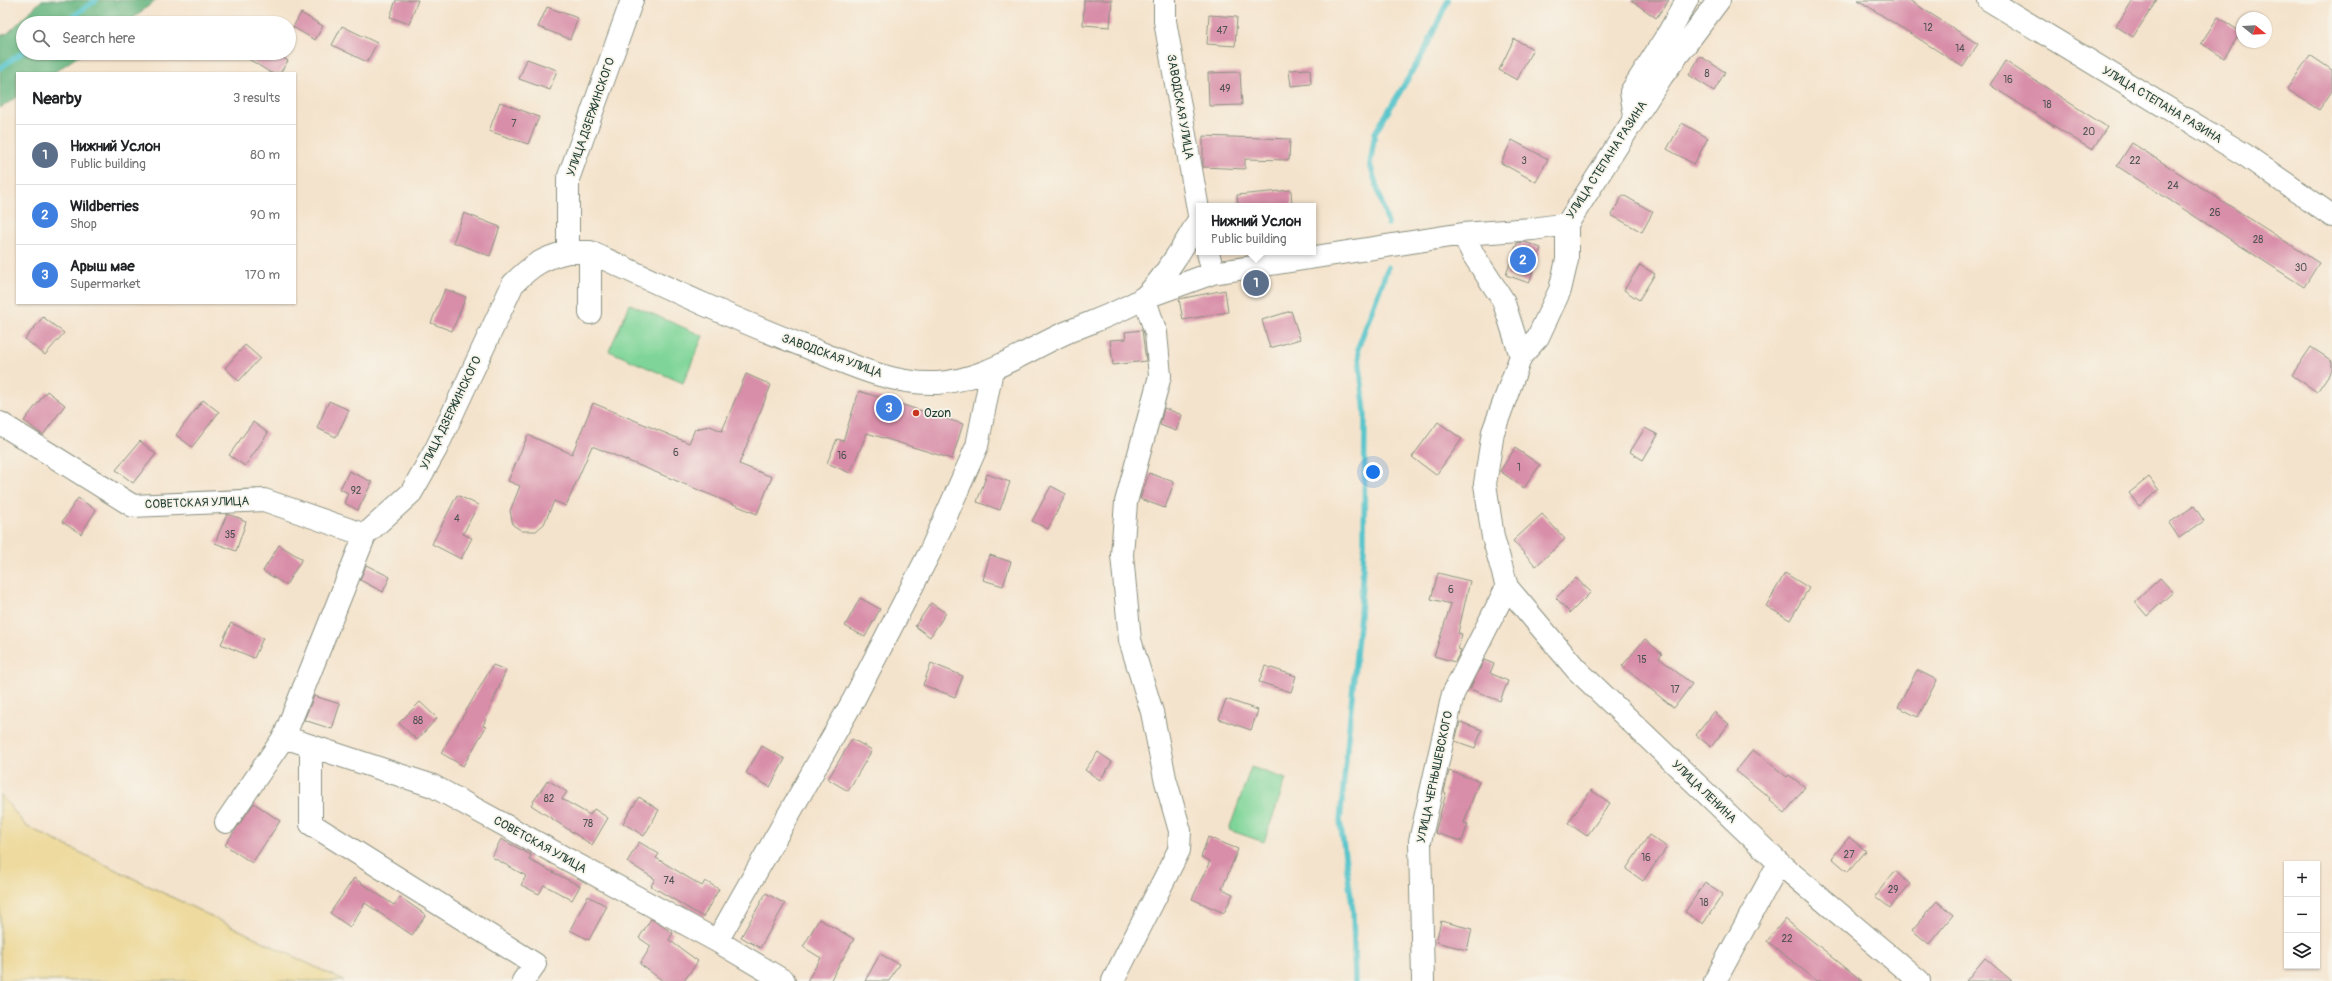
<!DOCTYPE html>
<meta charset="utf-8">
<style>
:root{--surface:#fff;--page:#f2f2f2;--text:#202124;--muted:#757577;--line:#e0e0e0;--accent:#c8321e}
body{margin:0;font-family:Pangolin,sans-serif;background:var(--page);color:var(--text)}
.controls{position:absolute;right:12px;bottom:12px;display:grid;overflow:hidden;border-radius:0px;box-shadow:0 1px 3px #0004}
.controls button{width:36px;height:36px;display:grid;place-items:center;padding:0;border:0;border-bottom:1px solid var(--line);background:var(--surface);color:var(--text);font:20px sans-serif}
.compass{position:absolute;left:2236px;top:12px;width:36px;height:36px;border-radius:50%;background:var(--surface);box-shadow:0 1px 3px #0004;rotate:108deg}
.you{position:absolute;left:1373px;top:472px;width:14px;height:14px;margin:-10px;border:3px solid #fff;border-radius:50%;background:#1a73e8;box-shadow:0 0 0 6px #1a73e833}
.badge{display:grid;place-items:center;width:26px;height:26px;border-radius:50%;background:var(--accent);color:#fff;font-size:13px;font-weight:700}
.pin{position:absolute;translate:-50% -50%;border:2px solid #fff;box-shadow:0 1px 4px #0006}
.popup{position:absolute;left:1196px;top:203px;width:120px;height:52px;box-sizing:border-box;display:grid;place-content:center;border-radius:0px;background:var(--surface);filter:drop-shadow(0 1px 3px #0005);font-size:13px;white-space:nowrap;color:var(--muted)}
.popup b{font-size:15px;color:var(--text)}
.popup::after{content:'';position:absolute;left:50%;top:100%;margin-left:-8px;border:8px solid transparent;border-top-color:var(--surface)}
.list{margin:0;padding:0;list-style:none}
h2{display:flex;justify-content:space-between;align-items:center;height:52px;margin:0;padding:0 16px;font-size:17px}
h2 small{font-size:13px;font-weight:400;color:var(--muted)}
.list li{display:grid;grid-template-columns:26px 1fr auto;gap:12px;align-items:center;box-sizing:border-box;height:60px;padding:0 16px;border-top:1px solid var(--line)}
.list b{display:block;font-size:15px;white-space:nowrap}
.list p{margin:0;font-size:13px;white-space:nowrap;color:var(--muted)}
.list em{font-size:13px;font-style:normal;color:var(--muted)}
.icon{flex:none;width:22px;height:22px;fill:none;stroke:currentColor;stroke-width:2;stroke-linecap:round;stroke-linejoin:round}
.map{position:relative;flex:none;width:2332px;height:981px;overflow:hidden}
.search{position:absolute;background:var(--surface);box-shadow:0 1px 3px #0004;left:16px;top:16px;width:280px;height:44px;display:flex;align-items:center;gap:10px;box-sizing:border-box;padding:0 14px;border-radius:22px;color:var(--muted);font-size:15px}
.panel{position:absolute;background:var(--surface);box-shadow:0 1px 3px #0004;left:16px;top:72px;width:280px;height:232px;border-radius:0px}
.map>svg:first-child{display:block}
.green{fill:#7fd599;stroke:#4f8966}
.forest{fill:#67b681;stroke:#437a5a}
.sand{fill:#eeda9e;stroke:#868c69}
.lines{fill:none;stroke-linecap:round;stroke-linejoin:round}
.stream{stroke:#58c5cb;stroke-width:5.5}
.building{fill:#d88da8}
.minor-casing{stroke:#8a9080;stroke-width:24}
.minor{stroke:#fff;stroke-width:22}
.poi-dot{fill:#c8321e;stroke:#f7f3e8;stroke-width:1.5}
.labels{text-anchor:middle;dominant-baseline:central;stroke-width:3.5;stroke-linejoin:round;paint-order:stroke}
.number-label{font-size:10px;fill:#4d5151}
.street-label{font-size:12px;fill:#1f3d34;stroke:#f7f3e8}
.poi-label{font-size:12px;fill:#1f3d34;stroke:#f7f3e8;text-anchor:start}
</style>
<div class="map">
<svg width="2332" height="981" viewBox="0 0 2332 981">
<rect width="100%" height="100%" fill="#f7f3e8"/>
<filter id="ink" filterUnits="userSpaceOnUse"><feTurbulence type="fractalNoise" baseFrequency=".025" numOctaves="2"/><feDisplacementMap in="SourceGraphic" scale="8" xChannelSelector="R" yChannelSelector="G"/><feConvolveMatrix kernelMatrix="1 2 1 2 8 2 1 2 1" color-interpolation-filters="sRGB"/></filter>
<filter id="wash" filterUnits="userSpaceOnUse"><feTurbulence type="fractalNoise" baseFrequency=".012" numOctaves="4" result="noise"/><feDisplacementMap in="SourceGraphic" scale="16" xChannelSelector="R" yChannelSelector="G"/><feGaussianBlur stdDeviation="0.9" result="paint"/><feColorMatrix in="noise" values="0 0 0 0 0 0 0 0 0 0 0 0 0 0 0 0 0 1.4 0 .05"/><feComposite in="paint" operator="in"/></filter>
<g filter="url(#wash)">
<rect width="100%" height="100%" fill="#f4e3cc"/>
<path class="green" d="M630 304 703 336 683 383 609 351Z
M1251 767 1286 779 1264 842 1229 830Z"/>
<path class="forest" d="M42 0H156L127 23H23V53H83L53 73H17V97L0 108V36L8 33Z"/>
<path class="sand" d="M0 794 26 826 344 981H0Z"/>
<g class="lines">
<path class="stream" d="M64 23 96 0
M0 68 23 52
M1388 224 1370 164 1375 133 1424 52 1448 0
M1355 981 1353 911 1340 821 1360 614 1364 547 1365 413 1358 348 1388 267"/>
</g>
<g id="blocks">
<path class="building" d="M396 0H418L409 24 390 17Z
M1084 0H1112L1110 27 1083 25Z
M1631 0H1669L1656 18Z
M1858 0H1909L1978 44 1963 67Z
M2133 0H2157L2133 37 2116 26Z
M547 7 578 18 570 39 538 27Z
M301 13 323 26 315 40 293 27Z
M1209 15 1237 17 1235 46 1207 44Z
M2218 17 2241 32 2224 58 2201 43Z
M342 26 377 43 367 62 332 45Z
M1514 39 1533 49 1517 80 1499 70Z
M239 53H276L288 61 280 73H271Z
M2310 55 2332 70V91L2319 110 2287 89Z
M1700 56 1725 72 1714 91 1689 75Z
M527 59 557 70 550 90 519 79Z
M2005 61 2107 127 2092 150 1990 85Z
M1310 69 1311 84 1291 86 1289 70Z
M1240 72 1242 105 1209 106 1208 73Z
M500 102 539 117 528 144 489 131Z
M1682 123 1708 138 1694 164 1667 149Z
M1203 136 1290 139 1289 160 1245 159V169L1203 167Z
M1512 140 1548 159 1536 182 1501 163Z
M2132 143 2319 263 2304 287 2117 166Z
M1291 190 1292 206H1238L1237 195Z
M1623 195 1653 212 1642 232 1611 215Z
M464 213 500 227 490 256 453 242Z
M1525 242 1541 248 1529 283 1506 275 1517 243Z
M1640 265 1655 274 1639 300 1624 290Z
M445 289 466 297 452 331 431 323Z
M1225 290 1228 312 1183 320 1179 299Z
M1291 311 1300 339 1270 348 1262 320Z
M43 317 64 333 45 355 25 339Z
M1142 330 1146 361 1113 365 1110 340 1126 339 1125 332Z
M245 345 260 358 239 381 225 368Z
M2311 347 2332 361V370L2317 392 2292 375Z
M746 374 771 385 739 464 772 477 757 514 592 446 566 506 554 501 544 524 536 531H522L513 525 510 511 520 486 508 481 528 435 572 454 593 403 689 443 695 429 710 426 722 431Z
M47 391 65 405 43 435 24 421Z
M859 391 963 424 952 459 867 433 850 473 827 463 837 439 843 441Z
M203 400 219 412 192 447 176 435Z
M329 401 349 410 336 437 317 428Z
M1164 408 1182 415 1176 431 1160 425Z
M253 422 268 433 245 466 229 455Z
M1438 422 1462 439 1436 475 1412 457Z
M1645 428 1658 435 1643 460 1630 452Z
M140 441 156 454 133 483 116 470Z
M1515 448 1540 465 1524 488 1500 471Z
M349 471 372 482 358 510 344 503 348 493 340 489Z
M1149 473 1174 482 1165 508 1140 499Z
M987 474 1010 482 1000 510 977 502Z
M2149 477 2159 490 2139 506 2129 493Z
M1051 486 1066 494 1048 529 1032 521Z
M457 495 478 505 463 534 472 538 461 559 432 544Z
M78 498 96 510 81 534 62 522Z
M2194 506 2204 521 2179 538 2169 523Z
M227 514 242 519 241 520 246 522 236 551 215 543Z
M1542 514 1565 539 1536 566 1513 541Z
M279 545 302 559 286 585 263 571Z
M990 555 1011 562 1003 586 983 580Z
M366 565 390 577 383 592 360 580Z
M1438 573 1470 581 1458 633 1462 634 1458 649 1461 650 1455 662 1434 656 1451 604 1431 599Z
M1785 573 1809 588 1790 620 1766 606Z
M1576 578 1591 592 1570 613 1556 598Z
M2160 578 2173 592 2147 616 2135 602Z
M860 598 880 609 865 637 845 626Z
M931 603 946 613 930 637 915 626Z
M231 623 263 638 254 658 221 644Z
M1645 639 1662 654 1659 658 1692 684 1674 708 1622 666Z
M1484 660 1494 664 1490 673 1508 681 1500 701 1470 689Z
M931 663 963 676 955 697 923 685Z
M493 665 506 670 483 726 486 727 463 766 441 753Z
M1265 666 1296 676 1291 692 1259 682Z
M1917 670 1937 680 1918 717 1898 707Z
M314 696 340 704 332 729 304 720Z
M1226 699 1258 710 1251 730 1219 719Z
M420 702 437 718 417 740 399 723Z
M1714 712 1729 724 1711 747 1696 735Z
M1460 722 1482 730 1475 748 1455 741Z
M852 739 872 750 848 791 828 779Z
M762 746 785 759 770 787 746 773Z
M1753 750 1787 777 1789 775 1805 787 1785 813 1769 800 1770 798 1736 771Z
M1098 752 1112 762 1100 780 1085 770Z
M1449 771 1479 781 1464 823 1468 824 1462 841 1435 833 1446 793 1444 792Z
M548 780 567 792 562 799 590 815 594 809 608 818 592 845 531 805Z
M1591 790 1610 803 1587 836 1568 823Z
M639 797 659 810 644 836 623 823Z
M254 803 280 821 252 863 225 845Z
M1649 835 1667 847 1643 881 1626 869Z
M1208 837 1238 849 1222 889 1233 894 1224 913 1192 899 1210 861 1201 857Z
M1849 837 1866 851 1848 872 1832 858Z
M501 839 531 855 529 860 580 886 572 900 544 885 539 894 521 885 526 876 492 857Z
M639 842 659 854 656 858 702 886 705 881 719 889 703 917 651 886 655 879 627 862Z
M1895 871 1910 884 1890 908 1875 896Z
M354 878 394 905 400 897 426 915 412 935 365 903 350 927 330 913Z
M1705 882 1723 894 1703 924 1685 912Z
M766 893 785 904 760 948 741 937Z
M588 896 607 906 589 940 570 930Z
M1937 901 1953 915 1929 944 1912 930Z
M651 919 673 933 669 940 698 961 684 981H663L640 964 651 946 639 938Z
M819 919 854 939 830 981H807L821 958 803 947Z
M1785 919 1825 951 1862 981H1817L1767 941Z
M1441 921 1472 929 1467 950 1436 942Z
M880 954 899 964 889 981H865Z
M1985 958 2012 981H1966Z"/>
</g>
</g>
<g filter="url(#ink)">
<use href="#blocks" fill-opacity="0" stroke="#8a9080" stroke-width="1"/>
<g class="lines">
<g class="minor-casing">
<path id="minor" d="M1165 0V21L1199 215
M1719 0 1662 76 1567 224V260L1560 290 1538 337 1521 356 1493 432 1485 484 1493 537 1507 587 1576 669 1779 863 1919 981
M1989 0 2245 155 2332 216
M1635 116 1631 92 1668 34 1687 0
M1463 234 1474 256 1503 300 1521 356
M568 252H590C661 285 731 318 804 346 847 363 890 385 937 383 984 380 1022 353 1063 334 1088 323 1116 314 1140 300 1157 290 1189 238 1199 219
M1208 252 1213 273
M590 313V252
M0 423 133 506 264 500 365 535
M284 737 433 786 717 941 784 981
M311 746V824L535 964 523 981
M226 822 284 737 365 535 411 493 436 449 513 284C531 266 542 258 568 252V179L632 0
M717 941 853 701 930 552 977 446 992 370
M1113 981 1179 850 1180 831 1165 778 1152 712 1130 640 1122 555 1126 502 1160 376 1156 333 1148 309 1141 299 1213 273 1463 234 1533 229 1567 224
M1423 981 1420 841 1453 694 1507 587
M1715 981 1779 863"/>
</g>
<use href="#minor" class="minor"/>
</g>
</g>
<circle class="poi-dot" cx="916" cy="413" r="4"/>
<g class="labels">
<g class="number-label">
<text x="1928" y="28">12</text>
<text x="1222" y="31">47</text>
<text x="1960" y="49">14</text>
<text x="1707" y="74">8</text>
<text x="2008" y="80">16</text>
<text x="1225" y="89">49</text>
<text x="2047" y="105">18</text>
<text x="514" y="124">7</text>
<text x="2089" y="132">20</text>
<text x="1524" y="161">3</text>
<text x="2135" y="161">22</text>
<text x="2173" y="186">24</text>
<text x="2215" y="213">26</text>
<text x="2258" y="240">28</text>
<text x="2301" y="268">30</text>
<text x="676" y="453">6</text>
<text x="842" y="456">16</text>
<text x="1519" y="468">1</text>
<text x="356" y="491">92</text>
<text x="457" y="519">4</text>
<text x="230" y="535">35</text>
<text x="1451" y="590">6</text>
<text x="1642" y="660">15</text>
<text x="1675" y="690">17</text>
<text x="418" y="721">88</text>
<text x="549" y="799">82</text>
<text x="588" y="824">78</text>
<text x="1849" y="855">27</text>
<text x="1646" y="858">16</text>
<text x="669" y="881">74</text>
<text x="1893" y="890">29</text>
<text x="1704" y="903">18</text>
<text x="1787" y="939">22</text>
</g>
<g class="street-label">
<text transform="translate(2162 105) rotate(31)">УЛИЦА СТЕПАНА РАЗИНА</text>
<text transform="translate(1180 107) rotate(80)">ЗАВОДСКАЯ УЛИЦА</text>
<text transform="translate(591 117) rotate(-71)">УЛИЦА ДЗЕРЖИНСКОГО</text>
<text transform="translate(1607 160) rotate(-57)">УЛИЦА СТЕПАНА РАЗИНА</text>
<text transform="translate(832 356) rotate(20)">ЗАВОДСКАЯ УЛИЦА</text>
<text transform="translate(451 413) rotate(-64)">УЛИЦА ДЗЕРЖИНСКОГО</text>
<text transform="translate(197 503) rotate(-2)">СОВЕТСКАЯ УЛИЦА</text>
<text transform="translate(1435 777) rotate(-78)">УЛИЦА ЧЕРНЫШЕВСКОГО</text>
<text transform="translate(1704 792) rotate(44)">УЛИЦА ЛЕНИНА</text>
<text transform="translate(540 845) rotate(29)">СОВЕТСКАЯ УЛИЦА</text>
</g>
<g class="poi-label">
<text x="924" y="413">Ozon</text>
</g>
</g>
</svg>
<div class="controls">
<button>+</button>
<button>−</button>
<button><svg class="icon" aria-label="layers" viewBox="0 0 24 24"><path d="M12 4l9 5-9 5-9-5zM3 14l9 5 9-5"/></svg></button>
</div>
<svg class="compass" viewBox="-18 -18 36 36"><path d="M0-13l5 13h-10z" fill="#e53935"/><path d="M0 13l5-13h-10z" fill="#757577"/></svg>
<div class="you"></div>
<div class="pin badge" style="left:1256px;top:283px;background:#5c6f8a">1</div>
<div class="popup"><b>Нижний Услон</b>Public building</div>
<div class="pin badge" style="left:1523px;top:260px;background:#3f7fe0">2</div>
<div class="pin badge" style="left:889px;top:408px;background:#3f7fe0">3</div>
<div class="search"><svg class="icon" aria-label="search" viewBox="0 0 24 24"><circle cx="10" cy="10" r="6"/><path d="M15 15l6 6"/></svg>Search here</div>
<section class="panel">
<h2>Nearby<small>3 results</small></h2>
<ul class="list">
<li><span class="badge" style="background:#5c6f8a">1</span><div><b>Нижний Услон</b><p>Public building</p></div><em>80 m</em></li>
<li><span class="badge" style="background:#3f7fe0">2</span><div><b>Wildberries</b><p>Shop</p></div><em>90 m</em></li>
<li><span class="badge" style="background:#3f7fe0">3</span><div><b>Арыш мае</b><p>Supermarket</p></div><em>170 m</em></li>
</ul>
</section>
</div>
